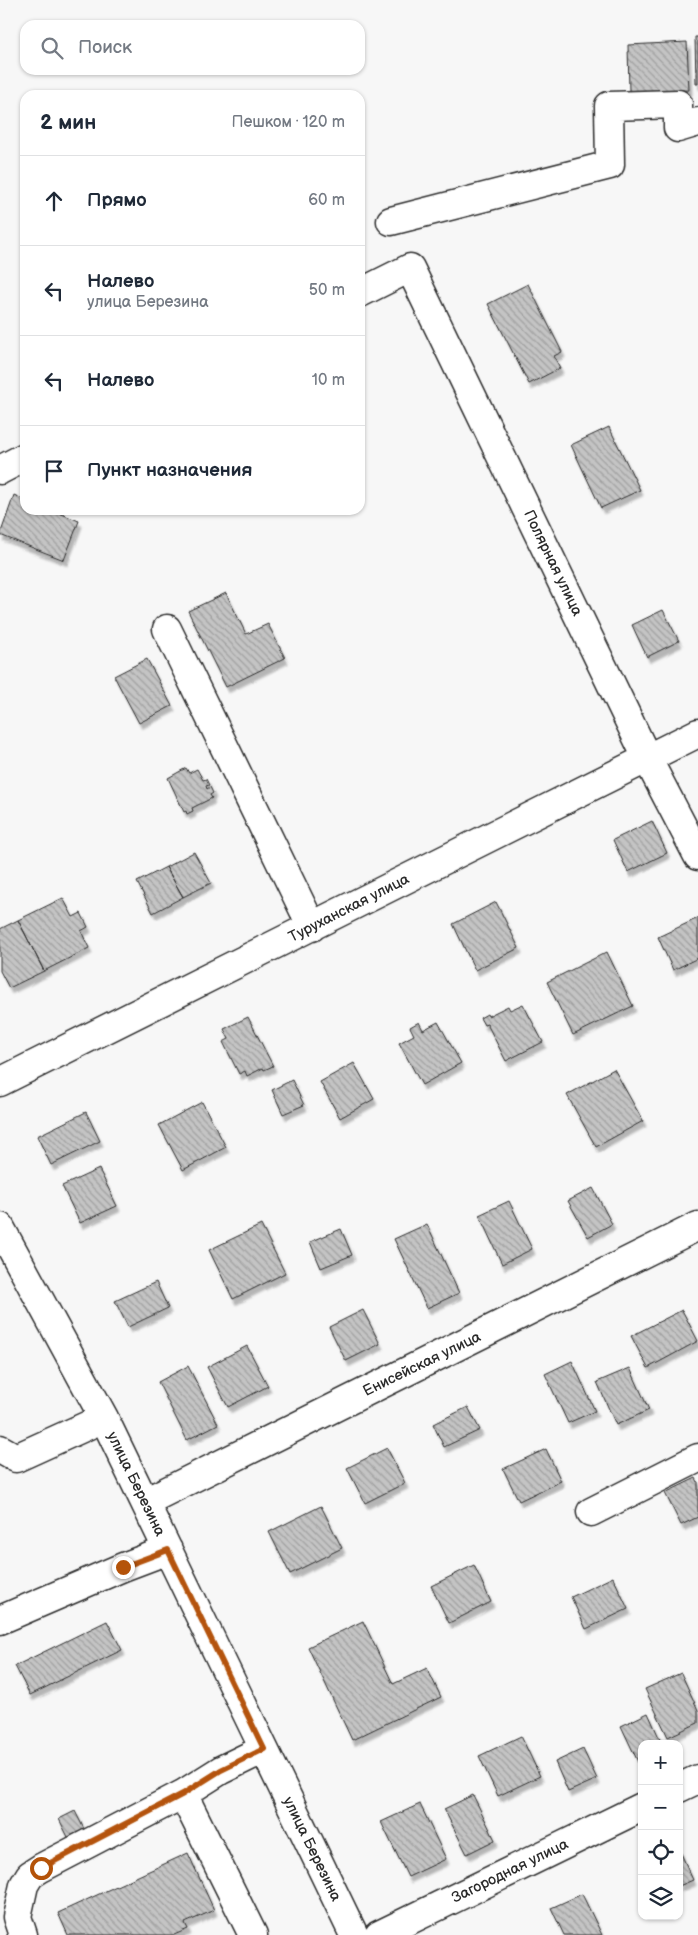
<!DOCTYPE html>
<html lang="ru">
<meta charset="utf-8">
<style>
:root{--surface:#fff;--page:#f6f6f7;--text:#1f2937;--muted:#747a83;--line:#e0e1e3}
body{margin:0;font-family:"Balsamiq Sans",sans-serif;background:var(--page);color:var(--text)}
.controls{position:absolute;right:15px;bottom:15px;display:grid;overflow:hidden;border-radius:10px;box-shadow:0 1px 4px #0004}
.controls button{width:45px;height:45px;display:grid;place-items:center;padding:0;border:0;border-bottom:1px solid var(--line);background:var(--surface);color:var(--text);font:25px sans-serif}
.stop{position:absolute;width:15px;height:15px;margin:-11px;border:4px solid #b45309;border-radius:50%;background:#fff}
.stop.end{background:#b45309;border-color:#fff;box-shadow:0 1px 5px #0008}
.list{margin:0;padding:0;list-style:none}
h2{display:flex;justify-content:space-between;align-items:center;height:65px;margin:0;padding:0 20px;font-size:21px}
h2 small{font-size:16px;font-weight:400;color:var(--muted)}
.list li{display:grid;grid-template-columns:32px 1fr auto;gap:15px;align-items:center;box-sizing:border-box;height:90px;padding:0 20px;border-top:1px solid var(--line)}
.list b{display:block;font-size:19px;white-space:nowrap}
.list p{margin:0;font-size:16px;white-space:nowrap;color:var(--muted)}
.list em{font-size:16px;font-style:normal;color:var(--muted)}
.icon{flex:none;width:28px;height:28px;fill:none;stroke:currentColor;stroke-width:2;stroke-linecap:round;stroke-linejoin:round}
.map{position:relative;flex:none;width:698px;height:1935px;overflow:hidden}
.search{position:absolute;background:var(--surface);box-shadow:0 1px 4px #0004;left:20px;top:20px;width:345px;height:55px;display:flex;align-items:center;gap:12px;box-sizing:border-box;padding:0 18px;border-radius:15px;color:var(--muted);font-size:19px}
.panel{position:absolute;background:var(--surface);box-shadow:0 1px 4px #0004;left:20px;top:90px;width:345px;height:425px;border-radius:15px}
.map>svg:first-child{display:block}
.building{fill:url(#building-back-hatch);stroke:#2b2b2b;filter:url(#shadow)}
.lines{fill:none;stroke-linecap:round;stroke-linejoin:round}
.minor-casing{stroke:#2b2b2b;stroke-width:31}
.minor{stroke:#fff;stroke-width:28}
.route{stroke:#b45309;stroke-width:6}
.labels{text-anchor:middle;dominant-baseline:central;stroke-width:5;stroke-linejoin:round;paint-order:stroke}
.street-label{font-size:15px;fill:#2b2b2b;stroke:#fff}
</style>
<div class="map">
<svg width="698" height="1935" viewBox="0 0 698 1935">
<defs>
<pattern id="building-back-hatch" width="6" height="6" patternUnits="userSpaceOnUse" patternTransform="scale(1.25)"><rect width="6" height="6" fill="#c4c4c4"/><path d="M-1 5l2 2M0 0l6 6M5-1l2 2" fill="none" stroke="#9f9f9f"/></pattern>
<filter id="shadow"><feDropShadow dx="3" dy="5.5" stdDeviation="1" flood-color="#0004"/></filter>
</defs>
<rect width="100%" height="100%" fill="#f7f7f7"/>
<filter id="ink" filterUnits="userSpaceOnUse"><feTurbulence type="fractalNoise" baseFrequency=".02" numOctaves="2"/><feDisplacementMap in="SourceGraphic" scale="10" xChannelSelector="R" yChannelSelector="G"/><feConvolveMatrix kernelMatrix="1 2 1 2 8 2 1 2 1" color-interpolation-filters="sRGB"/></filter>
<g filter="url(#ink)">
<path class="building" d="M695 37H698V84H696Z
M687 42 689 90 629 92 628 45Z
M528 284 562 352 554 356 560 368 529 384 488 304Z
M609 427 640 490 601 508 571 445Z
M14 495 25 500V510H52L79 521 64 560 0 535Z
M226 593 246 634 268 624 285 658 226 687 188 611Z
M663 610 679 641 647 657 632 625Z
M147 659 172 706 139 723 114 676Z
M186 768 189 773 197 769 203 780 206 779 209 785 206 786 207 789 210 787 213 793 210 795 212 798 192 808 193 811 187 814 186 811 184 812 168 778Z
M652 821 667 853 628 872 613 840Z
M194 852 211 883 183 897 166 867Z
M166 867 183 897 153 913 137 882Z
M63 898 73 917 81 913 88 927 81 931 89 948 44 971 18 920Z
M496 902 519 948 475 970 453 924Z
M698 918V958L673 970 658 937Z
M18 920 44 971 9 988 0 971V929Z
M607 952 633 1006 573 1035 547 982Z
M523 1004 543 1042 506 1061 487 1024 484 1025 480 1018 487 1014 488 1016 508 1006 510 1010Z
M248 1017 273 1066 264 1070 263 1068 247 1076 245 1071 239 1074 223 1042 229 1039 224 1029Z
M419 1022 423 1030 438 1022 461 1063 422 1085 399 1043 414 1035 410 1027Z
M354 1063 374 1099 340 1118 320 1082Z
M614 1069 643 1121 596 1147 567 1095Z
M292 1080 304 1105 283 1114 272 1090Z
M202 1102 226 1147 183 1170 159 1125Z
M86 1112 100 1141 51 1165 37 1136Z
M99 1169 117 1206 80 1223 62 1186Z
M593 1188 612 1224 588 1237 568 1201Z
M509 1201 532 1249 502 1264 479 1215Z
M427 1224 459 1293 427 1308 394 1239Z
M261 1225 285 1273 233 1299 209 1250Z
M341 1229 352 1255 321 1268 310 1242Z
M156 1282 168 1308 128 1327 115 1301Z
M363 1310 380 1344 346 1361 329 1327Z
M682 1310 698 1341 648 1368 631 1336Z
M247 1346 268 1386 228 1407 207 1367Z
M572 1361 595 1411 568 1423 545 1374Z
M188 1366 218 1424 187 1440 158 1382Z
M630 1368 649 1410 616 1425 597 1382Z
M468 1407 480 1430 444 1447 433 1424Z
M387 1448 405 1483 365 1503 347 1468Z
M546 1449 561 1481 519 1501 503 1469Z
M696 1478 698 1482V1517L681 1525 665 1493Z
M321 1506 342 1548 290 1574 269 1532Z
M474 1565 491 1602 449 1623 431 1586Z
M613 1577 628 1609 586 1629 571 1597Z
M107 1621 122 1650 30 1695 15 1666Z
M363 1621 393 1684 427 1668 441 1697 352 1740 308 1647Z
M681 1673 698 1710V1723L668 1737 645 1689Z
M648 1713 662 1744H642V1762L639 1764 621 1726Z
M521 1736 540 1776 498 1796 479 1756Z
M583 1749 597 1779 568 1792 555 1762Z
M473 1795 495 1840 467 1854 444 1809Z
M420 1804 446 1859 408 1877 381 1822Z
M75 1811 85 1831 69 1839 59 1819Z
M679 1849 693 1880 679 1886Z
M188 1853 214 1910 185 1923 188 1929 174 1935H68L58 1913Z
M582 1894 602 1935H564L551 1908Z"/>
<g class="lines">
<g class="minor-casing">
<path id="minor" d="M391 221 610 165 609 106 678 104V128L698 122
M360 293 410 268 647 758 698 856
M0 470 25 457
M167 629 312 927
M0 1082 698 733
M0 1227 104 1418 354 1935
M0 1449 16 1458 104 1418
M145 1502 698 1226
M591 1512 698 1458
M0 1620 123 1567 168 1550
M679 1788 698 1779
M183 1794 253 1935
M23 1935 17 1917 24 1885 30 1875 41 1868 183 1794 221 1770 264 1749
M379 1935 642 1807"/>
</g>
<use href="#minor" class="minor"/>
</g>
</g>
<g class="lines" filter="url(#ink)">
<path class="route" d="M41 1868 183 1794 221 1770 264 1749 168 1550 123 1567"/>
</g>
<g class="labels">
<g class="street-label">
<text transform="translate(553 563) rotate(64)">Полярная улица</text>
<text transform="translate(349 908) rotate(-27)">Туруханская улица</text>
<text transform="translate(422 1364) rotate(-26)">Енисейская улица</text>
<text transform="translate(136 1484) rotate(64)">улица Березина</text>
<text transform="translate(312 1849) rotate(64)">улица Березина</text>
<text transform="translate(510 1871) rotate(-26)">Загородная улица</text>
</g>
</g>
</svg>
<div class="controls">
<button>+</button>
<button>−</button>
<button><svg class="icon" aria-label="locate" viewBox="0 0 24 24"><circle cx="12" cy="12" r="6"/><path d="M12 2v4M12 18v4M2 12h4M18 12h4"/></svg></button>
<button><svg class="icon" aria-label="layers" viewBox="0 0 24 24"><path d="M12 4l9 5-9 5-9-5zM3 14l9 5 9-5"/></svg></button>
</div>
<div class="stop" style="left:41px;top:1868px"></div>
<div class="stop end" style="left:123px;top:1567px"></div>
<div class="search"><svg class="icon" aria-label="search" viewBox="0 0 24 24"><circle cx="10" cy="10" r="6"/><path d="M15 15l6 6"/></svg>Поиск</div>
<section class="panel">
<h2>2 мин<small>Пешком · 120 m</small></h2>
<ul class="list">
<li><svg class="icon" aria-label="ahead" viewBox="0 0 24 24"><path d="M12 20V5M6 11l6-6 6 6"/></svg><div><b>Прямо</b></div><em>60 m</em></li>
<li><svg class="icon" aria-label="left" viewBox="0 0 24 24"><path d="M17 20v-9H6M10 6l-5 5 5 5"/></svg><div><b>Налево</b><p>улица Березина</p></div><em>50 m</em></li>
<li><svg class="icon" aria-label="left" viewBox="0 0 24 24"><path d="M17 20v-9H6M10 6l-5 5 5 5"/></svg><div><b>Налево</b></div><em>10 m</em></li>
<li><svg class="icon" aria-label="arrive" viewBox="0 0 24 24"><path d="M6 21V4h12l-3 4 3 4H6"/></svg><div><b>Пункт назначения</b></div></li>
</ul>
</section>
</div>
